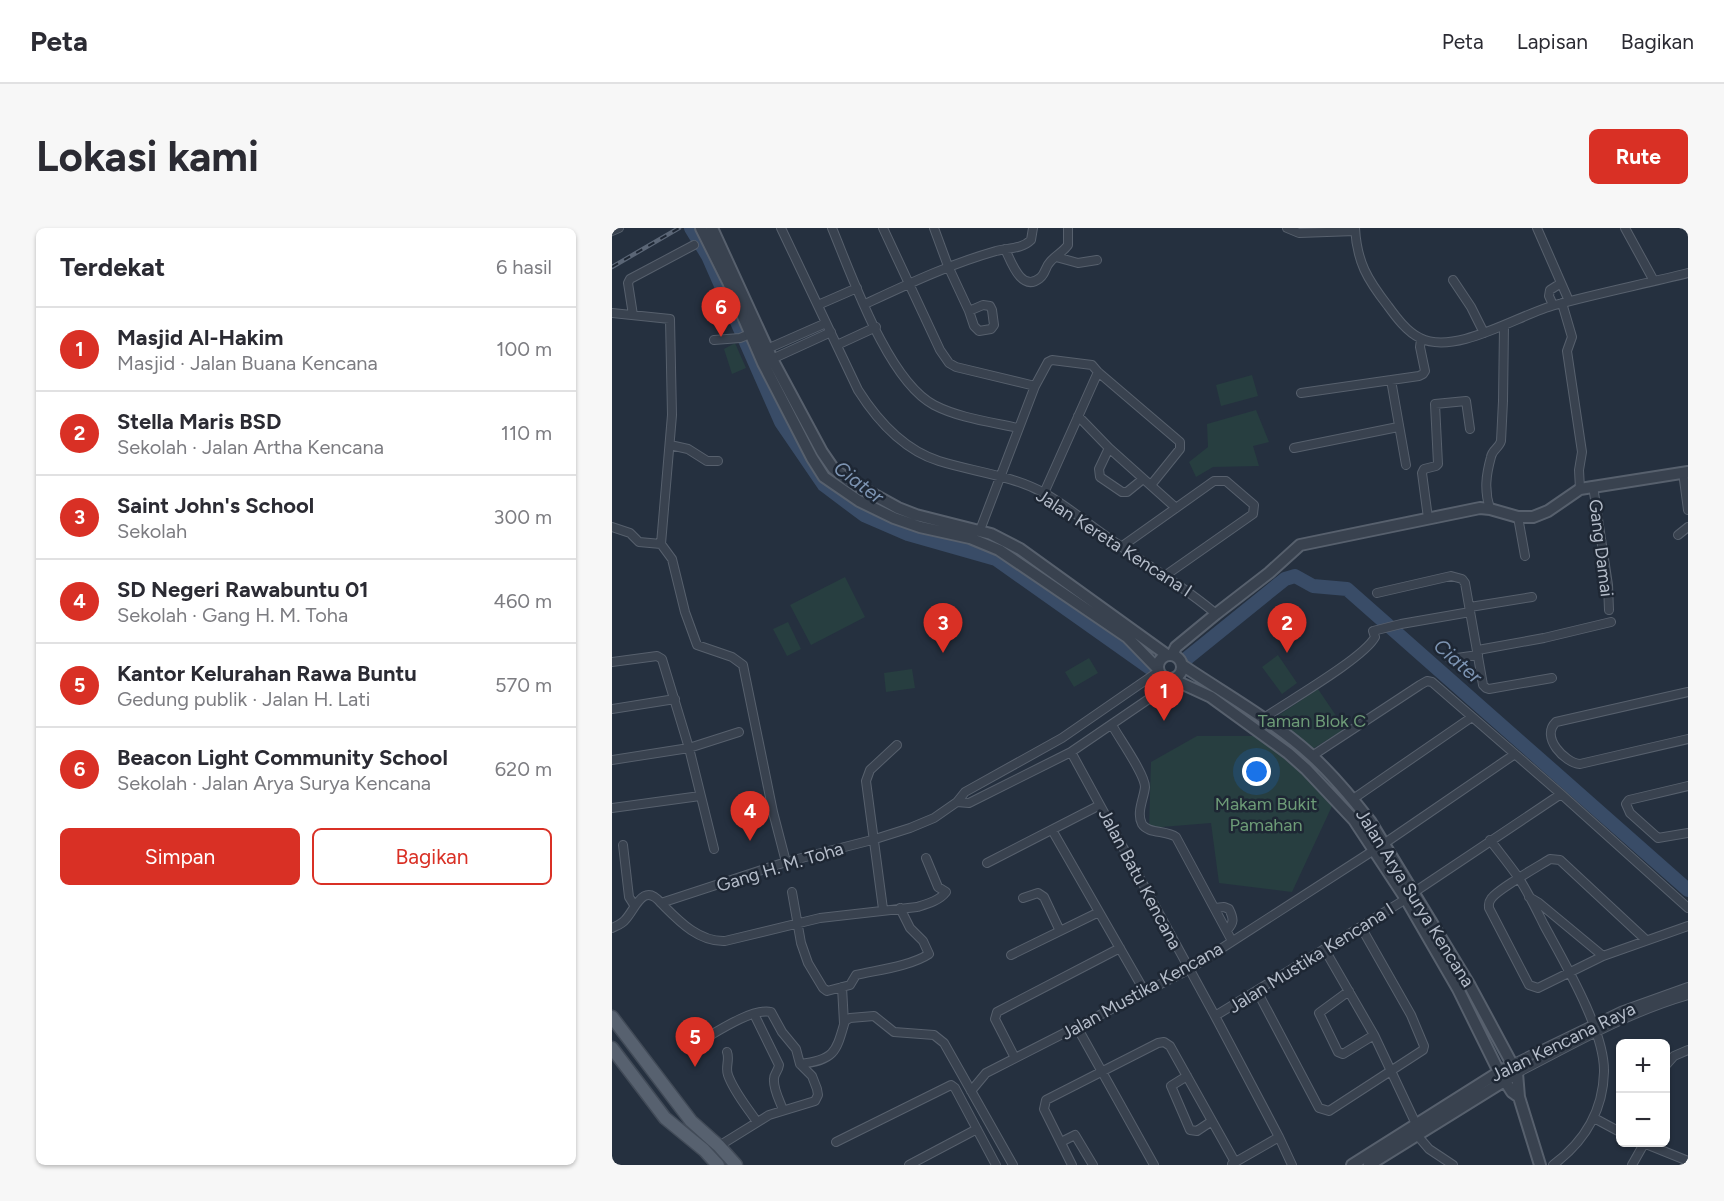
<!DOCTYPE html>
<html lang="id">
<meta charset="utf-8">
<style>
:root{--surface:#fff;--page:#f7f7f7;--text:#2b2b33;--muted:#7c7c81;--line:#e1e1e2;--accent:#d93025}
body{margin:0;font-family:Figtree,sans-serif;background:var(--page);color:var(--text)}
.controls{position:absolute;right:18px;bottom:18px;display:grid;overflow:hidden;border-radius:9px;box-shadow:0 2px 4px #0004}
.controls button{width:54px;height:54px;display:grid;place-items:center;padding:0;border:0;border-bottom:2px solid var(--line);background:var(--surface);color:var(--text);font:30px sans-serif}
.you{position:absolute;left:645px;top:544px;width:21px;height:21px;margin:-15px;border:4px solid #fff;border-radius:50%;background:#1a73e8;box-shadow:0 0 0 9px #1a73e833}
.badge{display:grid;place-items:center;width:39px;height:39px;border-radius:50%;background:var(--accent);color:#fff;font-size:20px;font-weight:700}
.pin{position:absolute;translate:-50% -50px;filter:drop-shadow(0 2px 3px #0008)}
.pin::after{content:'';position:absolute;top:32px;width:21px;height:18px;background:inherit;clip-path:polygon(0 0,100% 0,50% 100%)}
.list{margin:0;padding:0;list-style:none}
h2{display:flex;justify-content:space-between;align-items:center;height:78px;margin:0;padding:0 24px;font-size:26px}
h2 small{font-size:20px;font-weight:400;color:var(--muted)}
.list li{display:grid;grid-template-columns:39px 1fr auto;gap:18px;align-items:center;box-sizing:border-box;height:84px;padding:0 24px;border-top:2px solid var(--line)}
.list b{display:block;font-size:22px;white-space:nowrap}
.list p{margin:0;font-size:20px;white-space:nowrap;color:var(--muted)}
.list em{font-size:20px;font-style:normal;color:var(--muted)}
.actions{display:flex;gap:12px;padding:18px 24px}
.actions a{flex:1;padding:14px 0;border:2px solid var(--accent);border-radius:9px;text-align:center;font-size:21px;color:var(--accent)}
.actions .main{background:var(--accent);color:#fff}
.map{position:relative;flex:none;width:1076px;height:937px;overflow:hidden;border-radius:9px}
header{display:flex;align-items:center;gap:36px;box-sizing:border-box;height:84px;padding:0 30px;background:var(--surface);border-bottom:2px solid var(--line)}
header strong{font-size:28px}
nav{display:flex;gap:33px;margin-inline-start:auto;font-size:21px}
.intro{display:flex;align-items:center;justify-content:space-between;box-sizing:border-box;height:144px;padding:0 36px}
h1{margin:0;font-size:42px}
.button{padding:15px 27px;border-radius:9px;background:var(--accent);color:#fff;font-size:21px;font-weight:700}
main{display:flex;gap:36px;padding:0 36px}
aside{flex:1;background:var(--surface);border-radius:9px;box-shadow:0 2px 4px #0004}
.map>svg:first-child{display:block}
.green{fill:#273e40}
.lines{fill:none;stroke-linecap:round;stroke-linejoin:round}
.river{stroke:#394c67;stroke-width:14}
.minor-casing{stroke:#57606d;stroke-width:10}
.tertiary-casing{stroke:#57606d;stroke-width:14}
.primary-casing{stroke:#424b58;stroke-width:15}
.minor{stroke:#39424f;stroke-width:8}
.tertiary{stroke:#39424f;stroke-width:10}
.primary{stroke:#57616f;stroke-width:12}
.rail-casing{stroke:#5b6676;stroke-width:4.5}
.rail{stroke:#1e2734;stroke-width:2;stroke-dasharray:7;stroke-linecap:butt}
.labels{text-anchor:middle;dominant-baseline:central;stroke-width:5;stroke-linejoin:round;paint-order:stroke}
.street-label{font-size:18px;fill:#b5bdca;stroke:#1e2734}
.park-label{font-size:18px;fill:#6d9b77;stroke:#1e2734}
.water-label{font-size:20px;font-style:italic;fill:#7d94b2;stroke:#1e2734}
</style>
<header>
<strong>Peta</strong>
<nav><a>Peta</a><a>Lapisan</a><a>Bagikan</a></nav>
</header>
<div class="intro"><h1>Lokasi kami</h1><a class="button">Rute</a></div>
<main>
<aside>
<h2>Terdekat<small>6 hasil</small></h2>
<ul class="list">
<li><span class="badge">1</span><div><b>Masjid Al-Hakim</b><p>Masjid · Jalan Buana Kencana</p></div><em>100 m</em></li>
<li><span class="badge">2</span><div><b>Stella Maris BSD</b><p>Sekolah · Jalan Artha Kencana</p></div><em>110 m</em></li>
<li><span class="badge">3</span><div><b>Saint John's School</b><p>Sekolah</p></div><em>300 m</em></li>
<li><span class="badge">4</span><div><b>SD Negeri Rawabuntu 01</b><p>Sekolah · Gang H. M. Toha</p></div><em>460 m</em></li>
<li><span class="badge">5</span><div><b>Kantor Kelurahan Rawa Buntu</b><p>Gedung publik · Jalan H. Lati</p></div><em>570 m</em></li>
<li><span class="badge">6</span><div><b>Beacon Light Community School</b><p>Sekolah · Jalan Arya Surya Kencana</p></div><em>620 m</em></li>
</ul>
<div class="actions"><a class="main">Simpan</a><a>Bagikan</a></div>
</aside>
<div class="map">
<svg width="1076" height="937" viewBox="0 0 1076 937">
<rect width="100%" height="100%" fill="#25303f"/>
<path class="green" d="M123 115 134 140 120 146 112 121Z
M640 147 646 168 609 178 604 157Z
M644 182 657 214 641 218 647 238 601 239 584 249 577 234 596 219 595 196Z
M233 349 253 389 199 417 178 377Z
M176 394 189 421 175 428 161 401Z
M666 427 685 455 670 466 650 439Z
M477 430 486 445 462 459 453 444Z
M300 441 303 460 274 464 272 445Z
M706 461 733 501 699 522 664 493V489Z
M585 508H648L675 527 721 576 680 664 607 655 599 595 537 600 539 534Z"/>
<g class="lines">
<path class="river" d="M79 0 96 28 169 194 212 257 252 287 296 306 384 331 538 440
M574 431 673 351 683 348 701 358 735 361 1076 662"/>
<g class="minor-casing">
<path id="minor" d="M169 0 246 162C265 192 292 222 327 233 362 244 399 247 432 265 457 279 482 301 507 317 540 341 573 359 604 386
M220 0C240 48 276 153 322 177 347 190 379 194 406 200
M271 0 328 122 337 135 344 139 423 158
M322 0 336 38 357 83 371 77 378 78 380 82 382 97 379 101 367 103 362 98 357 83
M675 0 687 5 743 3
M743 0C745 34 755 51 776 78 784 89 795 104 808 110 844 128 908 86 943 77 987 65 1032 56 1076 45
M925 0 957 73
M1013 0 1042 53
M0 3 7 0
M393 21C399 33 409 65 428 50 434 45 433 39 438 34 443 28 451 24 456 17V0
M444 29 466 35 485 32
M841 52 859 79 872 105
M950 75 960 109 955 123 970 224 967 242 968 261
M253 76C296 56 338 36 384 23 396 20 410 21 419 12L421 0
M206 77 245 60
M941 77 937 68 938 62 949 55
M0 85 58 91 60 187 49 316
M21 87 16 55 18 51 82 17
M102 112 128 110 138 106
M225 117 264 99
M155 121 214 95
M160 131 219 104
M779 152 794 237
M689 165 807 148 811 146 813 143 808 119 809 111
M466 188 497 220 564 280
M58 217 76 221 95 233H106
M497 220 487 241 488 249 510 264H515L531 251
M682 220 786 199
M1071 244 1076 282
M981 258 996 357 997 382
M432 265 486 144
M878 281C872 262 874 247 879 229 880 222 887 220 889 213L891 173 892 98
M906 289 913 328
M816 290 810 245 812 241 824 238 826 236 823 176 854 173 858 201
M0 299 18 305 27 314 49 316 60 331 73 384 85 417 120 429 131 437 161 584 174 634
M368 302 423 158 436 134 440 132 480 137 486 144 568 214V221L539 257
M1066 307 1076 299
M509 319 602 253H614L642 277 641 286 554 347
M765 365 839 348 850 351 853 355 871 457 874 460 877 461 940 450
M858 379 920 369
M866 422 932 410 999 394
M838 431 866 427
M0 434 45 428 50 431 77 520 102 621
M1076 464 944 494C928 509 953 535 968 536L1076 511
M0 481 63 471
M652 490C675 474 752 430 763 409L761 403 789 396 858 384
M500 497C507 510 533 546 533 559 532 570 524 585 530 596 536 606 554 602 564 609L620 713
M459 524 603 788 667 909 680 937
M700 528 808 457 815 453 820 454 949 566 1076 680
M0 532 77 520 127 504
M1076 558 1017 572 1014 576 1018 585 1046 610 1076 605
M741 571 860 489
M345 574 357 575 459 524 544 466 555 451
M0 580 88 568
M440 602 533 764
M878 612C887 624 897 636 906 649 916 664 924 681 932 697 952 734 993 803 992 844 991 883 972 914 941 937
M11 617 17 669 22 677
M375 635 488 577
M180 664 189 715 196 735 211 760 215 763 238 757 244 747C266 742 299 738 317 726L311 713 298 700 288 680
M801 665 949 566
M917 669 927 675 991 728
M411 670 426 665 432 669 448 703
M49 675C66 692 86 714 113 713L208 690 305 679C315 676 327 673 334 664L326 659 314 630
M603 680 612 679 617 681C622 691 622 695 615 702
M271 681 254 553 258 542 285 517
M0 700C4 698 10 696 13 692 23 682 31 653 49 675L174 634 260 612 298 600 322 590 345 574 353 564 450 510 547 443
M1034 712 948 632 938 631C927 638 884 662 879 671 876 675 877 676 877 680L917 757 926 760 991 728 1076 698
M713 722 762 807 804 896
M399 727 487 684
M230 759 232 795
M645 763 707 880 717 883 811 822 812 818 799 787 749 699
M737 763 707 785 726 824 731 826 762 807
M142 786 167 837C166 844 162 845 162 851 161 861 168 873 171 882
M603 788 794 671
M465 799 542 937
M94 810C109 801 142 780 159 784L170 804 184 821 188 836 200 848 205 861 206 867 203 873 157 887 107 918
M115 824C118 832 113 839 116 847 122 864 135 879 145 894
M403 830 383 791 385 784 508 720
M188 836C223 832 224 824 233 793L238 790 262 788 282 804 322 807 332 815 401 937
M900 836 1009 783 1076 759
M1054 837 1062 828 1076 822
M905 845C960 817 1016 784 1076 767
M575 848 559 858 578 902 585 903 600 893
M359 863 374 845 576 742 773 615 903 526
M982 890 1008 904
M805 907 817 921 841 937
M224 914 339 857 343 860 384 937
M449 914 463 907 481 937
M1029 914 1076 933
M620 936 667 909
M297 937 365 901
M460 937 432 881 434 872 546 815 552 814 558 818 623 934
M1020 937 1033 914"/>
</g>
<g class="tertiary-casing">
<path id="tertiary" d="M89 0 116 54 151 135 200 230 212 249 247 273 282 290 308 299 358 310 387 322 515 409 546 441
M100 0 160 131 210 224 221 240 237 253 286 280 304 287 379 306 408 321 555 427
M560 427 564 419 604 386 657 345 688 317 868 280 878 281 906 289H921L936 283 968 261 1076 244
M546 439a12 12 0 1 1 24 0a12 12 0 1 1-24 0Z
M570 437C613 466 660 492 699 527 721 547 740 570 758 593L858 758 900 836 905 845 907 869 928 937
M560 451 599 469 676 525 694 541 742 592 794 671 846 761 887 844 900 864 907 869
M740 937 892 841
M757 937 897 850"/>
</g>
<g class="primary-casing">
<path id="primary" d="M0 789 79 893 107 918 124 937
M0 820 53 890 92 922 106 937"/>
</g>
<use href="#minor" class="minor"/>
<use href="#tertiary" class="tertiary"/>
<use href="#primary" class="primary"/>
<g class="rail-casing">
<path id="rail" d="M0 39 67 0"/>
</g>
<use href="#rail" class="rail"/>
</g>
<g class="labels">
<g class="street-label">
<text transform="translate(502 315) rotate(33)">Jalan Kereta Kencana I</text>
<text transform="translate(989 320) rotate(83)">Gang Damai</text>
<text transform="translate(168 639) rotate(-17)">Gang H. M. Toha</text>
<text transform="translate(528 651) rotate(62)">Jalan Batu Kencana</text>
<text transform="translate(803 670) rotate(58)">Jalan Arya Surya Kencana</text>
<text transform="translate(699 730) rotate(-32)">Jalan Mustika Kencana I</text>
<text transform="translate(530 763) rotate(-29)">Jalan Mustika Kencana</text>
<text transform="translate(951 814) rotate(-26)">Jalan Kencana Raya</text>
</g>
<g class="park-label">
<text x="700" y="493">Taman Blok C</text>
<text x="654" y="576">Makam Bukit<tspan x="654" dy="21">Pamahan</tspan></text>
</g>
<g class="water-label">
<text transform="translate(247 254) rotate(37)">Ciater</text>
<text transform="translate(846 433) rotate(41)">Ciater</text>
</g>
</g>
</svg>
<div class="controls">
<button>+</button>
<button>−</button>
</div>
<div class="you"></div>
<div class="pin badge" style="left:552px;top:493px">1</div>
<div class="pin badge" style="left:675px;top:425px">2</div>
<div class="pin badge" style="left:331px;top:425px">3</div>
<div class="pin badge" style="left:138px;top:613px">4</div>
<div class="pin badge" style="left:83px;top:839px">5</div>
<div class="pin badge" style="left:109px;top:109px">6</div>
</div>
</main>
